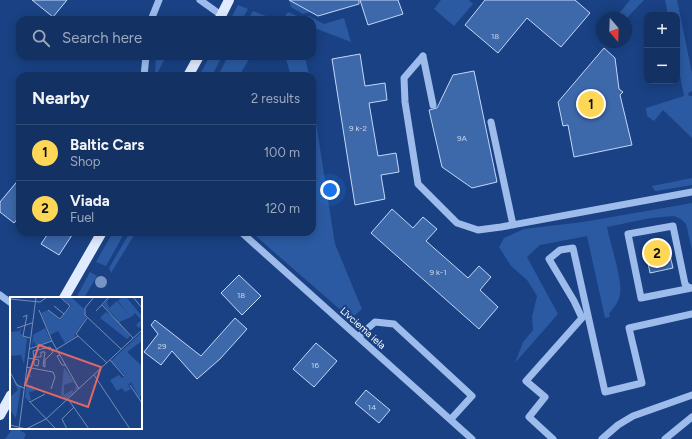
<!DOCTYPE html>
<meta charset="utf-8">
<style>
:root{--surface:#133162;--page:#1c3968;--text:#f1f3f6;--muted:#9da9be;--line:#324c77;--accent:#ffd757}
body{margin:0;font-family:Figtree,sans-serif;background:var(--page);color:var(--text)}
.controls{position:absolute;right:12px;top:12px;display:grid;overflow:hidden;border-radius:8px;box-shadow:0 2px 10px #0003}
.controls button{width:36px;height:36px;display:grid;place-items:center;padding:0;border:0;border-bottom:1px solid var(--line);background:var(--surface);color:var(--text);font:20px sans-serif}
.compass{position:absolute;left:596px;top:12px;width:36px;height:36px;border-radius:50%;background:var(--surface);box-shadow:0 2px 10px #0003;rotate:161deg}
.you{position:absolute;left:330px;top:190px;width:14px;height:14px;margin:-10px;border:3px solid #fff;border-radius:50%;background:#1a73e8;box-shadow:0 0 0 6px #1a73e833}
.badge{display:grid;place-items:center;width:26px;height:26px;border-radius:50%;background:var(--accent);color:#111;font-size:13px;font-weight:700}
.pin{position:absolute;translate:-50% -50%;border:2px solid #fff;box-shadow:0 1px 4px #0006}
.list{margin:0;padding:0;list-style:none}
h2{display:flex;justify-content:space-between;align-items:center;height:52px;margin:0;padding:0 16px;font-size:17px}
h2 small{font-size:13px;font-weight:400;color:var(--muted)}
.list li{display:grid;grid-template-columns:26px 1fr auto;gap:12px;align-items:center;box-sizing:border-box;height:56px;padding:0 16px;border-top:1px solid var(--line)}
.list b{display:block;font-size:15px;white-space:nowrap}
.list p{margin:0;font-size:13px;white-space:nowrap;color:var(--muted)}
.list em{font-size:13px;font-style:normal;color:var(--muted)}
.icon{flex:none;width:22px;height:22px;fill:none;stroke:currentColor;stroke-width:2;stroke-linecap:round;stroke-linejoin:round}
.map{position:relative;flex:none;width:692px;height:439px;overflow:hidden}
.search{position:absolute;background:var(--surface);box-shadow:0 2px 10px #0003;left:16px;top:16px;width:300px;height:44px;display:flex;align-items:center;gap:10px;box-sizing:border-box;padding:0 14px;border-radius:12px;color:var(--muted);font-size:15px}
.panel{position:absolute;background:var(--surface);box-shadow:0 2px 10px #0003;left:16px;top:72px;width:300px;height:164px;border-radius:12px}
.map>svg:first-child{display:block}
.green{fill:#2b5aa2}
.building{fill:#3d68aa;stroke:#c2d8f9}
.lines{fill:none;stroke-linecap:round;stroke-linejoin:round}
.minor{stroke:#9dbcec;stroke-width:7}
.major{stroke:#e1ebff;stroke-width:10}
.tree{fill:#7694c4}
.labels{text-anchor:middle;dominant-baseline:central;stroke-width:4;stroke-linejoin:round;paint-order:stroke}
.number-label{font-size:8px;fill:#ced9ea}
.street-label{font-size:10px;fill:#fff;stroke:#194183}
.inset-road{fill:none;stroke:#758db5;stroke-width:1}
.view{fill:#e26868;fill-opacity:0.15;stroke:#e26868;stroke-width:2}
.inset-edge{fill:none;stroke:#fff;stroke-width:2}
</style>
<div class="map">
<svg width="692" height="439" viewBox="0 0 692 439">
<rect width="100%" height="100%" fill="#194183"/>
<path class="green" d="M289 0 310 12 303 14 291 7Z
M441 0H469L473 4 454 26 434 9Z
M630 0H644L626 19V18H619L617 16Z
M665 0H677L692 73V91L688 93 689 96H692V138L663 110 654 121 647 116 646 108 684 96 677 61V15H668Z
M238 5 248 9 242 20H230Z
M253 11 277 20H248Z
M288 12 302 18 309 16 324 24 344 18 351 42 312 27V20H296L285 16Z
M156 56H166L156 76H155Z
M210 56H222L212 76H199Z
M228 56H251L239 76H218Z
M285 56H305L309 76H291Z
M312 97 335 244 362 309 351 319 251 232H312Z
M692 178V185L656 191 654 190 652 186Z
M692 203V250L686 224 681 219 674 216 651 218 607 227C610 243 623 281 620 295 619 302 613 308 609 314L610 317 605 318 587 236 540 245 527 257 558 314 515 363 523 342 533 330 532 317 537 296 527 280 511 266 499 247 504 238 524 229 583 222Z
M113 232H125L106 266 96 262Z
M130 232H136L111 273 109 268Z
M90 272 97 276 84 298H76Z
M13 428H16L26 434 24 439H5Z"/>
<path class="building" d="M32 0H67L53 17Z
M289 0H359V4L318 16Z
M360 0H398L403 14 368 25Z
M485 0H575L590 13 561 47 527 18 498 53 465 25Z
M604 48 615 58 619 89 623 92 620 95 632 145 574 157 568 125 563 126 558 102Z
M360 54 365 86 385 83 387 100 369 103 378 156 396 153 399 172 381 175 385 199 355 205 332 59Z
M474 71 497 182 472 188 442 167 429 110 437 108 453 75Z
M20 178V216L14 223 0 212V202Z
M392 209 413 228 423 217 437 229 426 241 468 278 479 266 491 277 480 290 498 307 479 329 371 233Z
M49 232H74L59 255 41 244Z
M667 243 673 268 650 273 645 248Z
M239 275 261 296 242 315 221 293Z
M235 318 247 329 220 359 197 379 172 351 161 365 144 352 158 334 151 325 155 320 201 356Z
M316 343 337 361 314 387 293 369Z
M366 390 390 410 379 423 355 403Z"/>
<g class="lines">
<path class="minor" d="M200 0 221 15
M151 20 159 0
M423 56 404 78 405 102 418 184 457 223 478 230 501 227 692 192
M423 56 433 105
M144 76 146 56
M491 122 513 225
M241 232 472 439
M692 288 688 287 685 284 673 226 628 234 641 298 692 288
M0 295 11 303
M358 337 375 322 394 324 472 396 451 419
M553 439 529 417 545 397 526 381 582 318 574 301 549 259 560 250 573 248 605 392 642 383 629 328 692 314
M602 439 618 425 633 416 692 395
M665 439 692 417"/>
<path class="major" d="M219 20 229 0
M188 76 199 56
M64 298 102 232
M0 415 11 395"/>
</g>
<circle class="tree" cx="101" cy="282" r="6"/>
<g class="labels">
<g class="number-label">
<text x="495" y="36">18</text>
<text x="358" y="128">9 k-2</text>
<text x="462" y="138">9A</text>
<text x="438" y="272">9 k-1</text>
<text x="241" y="295">18</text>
<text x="162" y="346">29</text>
<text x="315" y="365">16</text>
<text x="372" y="407">14</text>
</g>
<g class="street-label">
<text transform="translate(363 328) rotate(42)">Līvciema iela</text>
</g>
</g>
<g transform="translate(10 297)">
<rect width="132" height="132" fill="#194183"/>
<path d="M51 0H61L74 12 76 21 65 37V40L55 46 48 34 40 38 31 16 38 13 50 23 61 9ZM112 0H116L132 19V29L129 31 126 28 131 23 125 16 121 20 108 4ZM99 1 97 5 99 11 107 4 121 20 109 25 120 39 117 42 90 21 96 15 109 24 93 8ZM12 30 10 36 17 42 14 67 11 58 0 59V35L9 34ZM35 31 41 44 26 49 24 44 22 50 23 38ZM132 35V44L117 55 132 69V98L129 101 121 85 118 88 121 92 115 95 112 91 107 94 100 83 109 78 112 81 115 78 101 64ZM54 70 68 91 64 94 66 89 63 85 54 88V98L62 93 64 95 56 102 51 98ZM20 71 19 76 22 80H19L17 90 22 88 25 94 19 95 21 103 18 104 15 100 18 72ZM3 83 11 90 6 121 0 113V100L8 93Z" fill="#2b5aa2"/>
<path class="inset-road" d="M84 0 75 11V18L111 52M123 0 132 11M0 2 30 5 37 0M92 8 123 41M44 9 54 17 60 9 50 0M29 13 42 44 69 92M38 13 50 22 54 17M86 14 99 0M13 20 17 18 13 39 20 41M77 21 66 37 97 66M7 31 22 26M19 52 42 44M47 52 68 39M50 58 47 59 52 68H56M18 61 24 62V68L28 69 29 63 24 62 23 54 40 50 43 55 35 63V70L33 69 35 55H31V60H24M100 63 114 79M16 70 43 75 45 80 41 92M0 75 7 88 14 91M84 78 120 132M120 88 132 106M58 102 79 132M19 104 46 132M20 105 35 97M0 128 16 132 36 122 132 33M9 132 26 0M57 132 52 122 64 110"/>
<path class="view" d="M29 48 91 70 78 110 15 88Z"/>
<rect width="132" height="132" class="inset-edge"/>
</g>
</svg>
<div class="controls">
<button>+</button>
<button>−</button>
</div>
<svg class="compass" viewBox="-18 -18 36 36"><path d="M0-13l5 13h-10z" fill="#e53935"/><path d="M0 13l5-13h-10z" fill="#9da9be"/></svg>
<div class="you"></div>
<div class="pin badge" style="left:591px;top:104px">1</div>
<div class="pin badge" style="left:657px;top:253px">2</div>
<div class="search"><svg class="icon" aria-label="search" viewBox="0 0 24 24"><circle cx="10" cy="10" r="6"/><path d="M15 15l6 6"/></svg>Search here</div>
<section class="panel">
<h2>Nearby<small>2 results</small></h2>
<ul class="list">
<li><span class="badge">1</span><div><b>Baltic Cars</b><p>Shop</p></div><em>100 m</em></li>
<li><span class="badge">2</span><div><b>Viada</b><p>Fuel</p></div><em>120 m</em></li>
</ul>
</section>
</div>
